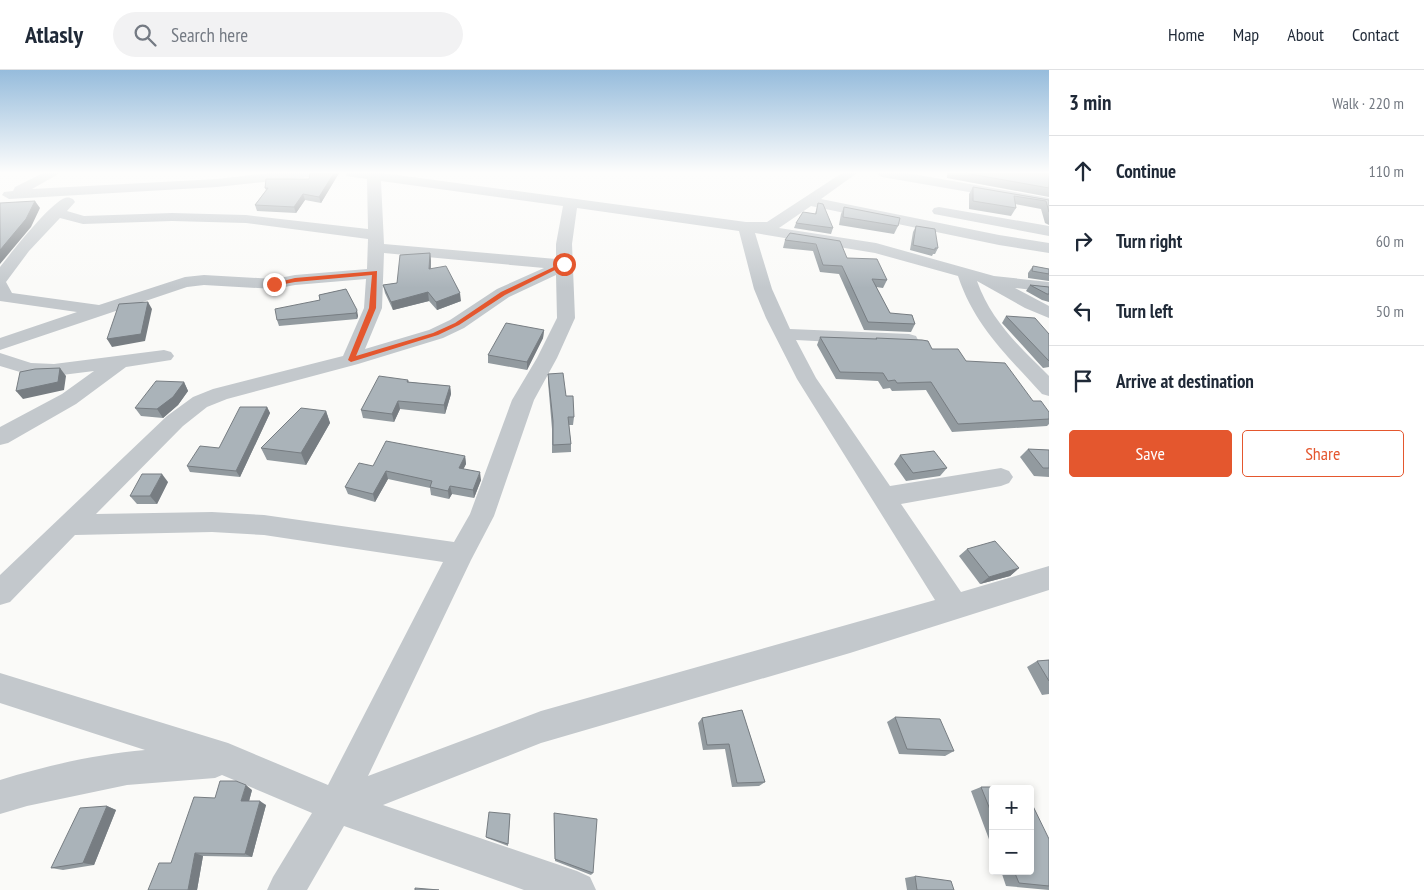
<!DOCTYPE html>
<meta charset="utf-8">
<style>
:root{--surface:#fff;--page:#f2f2f3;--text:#1f2937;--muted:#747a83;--line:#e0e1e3;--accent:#e4572e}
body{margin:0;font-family:"PT Sans Narrow",sans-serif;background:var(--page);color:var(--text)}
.controls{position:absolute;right:15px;bottom:15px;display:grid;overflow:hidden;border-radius:5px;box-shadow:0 2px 8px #0003}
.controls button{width:45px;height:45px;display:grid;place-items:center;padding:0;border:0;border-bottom:1px solid var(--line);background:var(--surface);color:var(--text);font:25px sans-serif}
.stop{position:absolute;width:15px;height:15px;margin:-11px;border:4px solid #e4572e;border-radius:50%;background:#fff}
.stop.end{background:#e4572e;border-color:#fff;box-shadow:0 1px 5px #0008}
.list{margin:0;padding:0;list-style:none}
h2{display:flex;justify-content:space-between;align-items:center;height:65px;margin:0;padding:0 20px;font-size:21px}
h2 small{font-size:16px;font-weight:400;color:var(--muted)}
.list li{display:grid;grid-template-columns:32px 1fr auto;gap:15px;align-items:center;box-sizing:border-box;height:70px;padding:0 20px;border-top:1px solid var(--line)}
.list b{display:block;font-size:19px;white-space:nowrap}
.list em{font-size:16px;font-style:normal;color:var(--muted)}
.actions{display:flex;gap:10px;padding:15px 20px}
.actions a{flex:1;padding:11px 0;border:1px solid var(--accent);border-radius:5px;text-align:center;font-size:18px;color:var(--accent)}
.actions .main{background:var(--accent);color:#fff}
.icon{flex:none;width:28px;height:28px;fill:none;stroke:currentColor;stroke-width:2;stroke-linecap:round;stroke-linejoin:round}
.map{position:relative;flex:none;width:1049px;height:820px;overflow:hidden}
header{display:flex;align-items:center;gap:30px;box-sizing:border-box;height:70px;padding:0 25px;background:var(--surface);border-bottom:1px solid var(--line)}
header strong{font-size:24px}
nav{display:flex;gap:28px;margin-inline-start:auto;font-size:18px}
.search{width:350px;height:45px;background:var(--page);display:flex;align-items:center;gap:12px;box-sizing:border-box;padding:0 18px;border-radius:28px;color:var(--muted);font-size:19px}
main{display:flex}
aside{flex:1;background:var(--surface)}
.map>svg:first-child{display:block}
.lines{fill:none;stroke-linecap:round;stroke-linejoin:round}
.street{fill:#c3c8cc;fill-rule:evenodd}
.wall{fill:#929a9f}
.shaded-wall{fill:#777d82}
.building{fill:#aab3b9;stroke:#777d82}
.route{fill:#e4572e}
</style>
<header>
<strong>Atlasly</strong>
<div class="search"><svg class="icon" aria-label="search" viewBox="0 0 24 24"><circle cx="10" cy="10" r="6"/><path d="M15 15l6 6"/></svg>Search here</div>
<nav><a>Home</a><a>Map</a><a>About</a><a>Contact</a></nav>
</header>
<main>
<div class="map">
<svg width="1049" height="820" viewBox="0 0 1049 820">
<rect width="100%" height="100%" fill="#fafaf8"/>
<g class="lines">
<path class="street" d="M43 103H60L32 119 217 109 269 103H315L309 107 217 117 9 129 2 125 4 122 13 121 15 117Z
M345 103H383L746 152H767L842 103H857L821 129 999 165 1049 173V183L999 175 811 136 779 158 876 173 994 206 1049 212V222L1015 218 1049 236V248L1025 238 977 211C991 251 1020 277 1049 306V326L1042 324C1007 285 975 257 958 206L875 183 755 163 772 219 790 259 909 264 916 266 918 270 916 274 909 276 796 270 816 308 890 416 1001 398 1009 401 1013 407 1009 413 1001 416 901 434 961 522 1049 496V520L850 583 541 673 383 735 577 801 590 807 596 820H524L344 756 307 820H267L273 807 312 743 222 705 215 708 127 715 27 736 0 744V710C45 696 97 684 145 680L0 633V603L228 673 328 715 443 492 264 465 212 462 75 465 10 532 0 535V505L167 346 193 327 213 319 343 286 364 238 366 209 295 215 274 219 204 215 187 217 0 280V268L77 242 0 231V197C11 183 50 133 65 128 69 127 70 128 73 129L75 132 67 141 84 146 172 143 246 145 368 159 367 109 346 106ZM381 111 563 136 556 174V189L384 174ZM577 138 739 161 754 219 766 248 797 309 935 530 541 641 368 706 471 490 494 446 534 330 557 288 575 248 572 174ZM60 148 83 154 172 151 246 153 368 169 367 199 295 205 274 209 204 205 185 207 99 235 12 223 6 212 29 181ZM384 183 544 198 497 219 450 250 429 260 365 279 382 238ZM556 205 557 248 537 288 512 330 470 444 454 472 264 445 212 442 96 444 183 356 207 337 227 329 358 294 443 268 464 258 509 227Z
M876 103H907L1049 128V136L882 107Z
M939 137 1049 156V166L934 144 932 141 934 138Z
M164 280 171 282 174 286 171 290 126 297 76 334 8 373 0 375V357L62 324 94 301 54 306 30 305 0 296V283L31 293 54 294Z"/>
</g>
<path class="wall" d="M339 103 321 133 305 130 296 143 257 141 255 135 266 120 265 118Z
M947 103H1049V127L947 108Z
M973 117 1049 130V155L1045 153 1041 139 1015 134 1016 138 1011 146 969 139V124Z
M818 133 833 158 831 164 794 158 796 153 815 144Z
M844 137 898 156 894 164 839 155 841 144Z
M916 156 938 178 935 184H933L932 186 910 180 913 162Z
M790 163 847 188 887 210 883 218 876 217 890 243 915 254 911 262 864 260 839 204 820 202 813 181 783 178 785 170Z
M430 183 431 191V199L461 231 437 240 429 231 393 240 385 223 383 215 397 213Z
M1033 196 1049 199V211L1028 208V203Z
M1030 215 1049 217V232L1042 230 1026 221Z
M346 219 358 246 357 249 279 256 277 250 320 230 319 225Z
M1006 246 1049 264V297L1043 298 1002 253Z
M544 260 543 268 527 300 488 293V285Z
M820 267 875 269 876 268 932 279 966 291 1049 342V354L1047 356 952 362 926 320 892 321 890 318 883 319 878 311 836 309 817 275Z
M548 304 566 326 574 347 573 355H569L571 374V382L552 383V359L548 312Z
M408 310 409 312 450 316 451 324 445 344 400 339 394 352 363 348 361 340Z
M184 312 188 321 178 335 163 348 141 346 135 338Z
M267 337 270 343 240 407 190 402 187 396 219 378Z
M326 341 330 353 306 395 267 390 261 378Z
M1028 379 1049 380V407L1034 406 1020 387Z
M900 385 947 398 940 406 906 411 894 394Z
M465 386 466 394 463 399 481 410 474 428 452 424 449 429 431 425 430 418 388 409 375 432 348 424 345 417 373 396Z
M168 412 157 434H137L130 426Z
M967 479 1019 498 1010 506 980 514 959 486Z
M1049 590V624L1042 625 1027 597 1037 591Z
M742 640 765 712 759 716 732 717 725 679 703 680 698 653 702 648Z
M895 647 954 681 945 686 899 684 887 652Z
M981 717 993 719V780L971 721Z
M252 720 249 731 266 735 252 787 203 786 197 820H148L171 793Z
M107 736 116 740 94 795 63 800 51 798Z
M554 743 593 803 591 805 555 791 554 746Z
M510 746 508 776 487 768 486 767Z
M1049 769V820L1006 816 1001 801H1030Z
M915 806 954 820H907L905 808Z"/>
<path class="shaded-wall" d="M334 103H339L321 133 319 127Z
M303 124 305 130 296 143 294 137Z
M35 131 40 138 31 157 0 194V180Z
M430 183 431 191 430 207 429 199Z
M428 222 429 231 393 240 391 232Z
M460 223 461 231 437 240 436 232Z
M148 232 152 239 145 271 112 277 107 269Z
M357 240 358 246 357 249 356 243Z
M544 260 543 268 527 300V292Z
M60 298 66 306 64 320 23 329 16 321Z
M184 312 188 321 178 335 163 348 157 339Z
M450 316 451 324 445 344 444 335Z
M398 331 400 339 394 352 392 344Z
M267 337 270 343 240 407 236 401Z
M326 341 330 353 306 395 301 383Z
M465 386 466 394 460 406 459 398Z
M386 401 388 409 375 432 373 424Z
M480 402 481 410 474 428 473 420Z
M162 404 168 412 157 434 150 426Z
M450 416 452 424 449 429 448 421Z
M1019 498 1010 506 980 514 989 507Z
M246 715 252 720 248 735 241 731Z
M260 731 266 735 252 787 245 784Z
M107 736 116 740 94 795 83 793Z
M195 783 203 786 197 820H188Z"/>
<path class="building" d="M310 103H334L319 127 303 124 294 137 255 135 268 118H265L266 109H309Z
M965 103H1049V118Z
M973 117 1049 130V142L1046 131 1014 126 1016 138 973 131Z
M35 131 26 149 0 180V133Z
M818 133 823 134 833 158 796 153 803 142 816 144Z
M844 137 900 148 898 156 843 147Z
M916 156 935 159 938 178H935V180L913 175Z
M790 163 840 171 847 188 877 189 887 210 872 209 890 243 912 245 915 254 868 252 842 196 823 195 816 174 785 170Z
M430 183 429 199 446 196 460 223 436 232 428 222 391 232 383 215 397 213 400 185Z
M1033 196 1049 199V204L1032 201Z
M1030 215 1049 217V224H1047Z
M346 219 357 240 356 243 277 250 275 239 320 230 319 225Z
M148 232 141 264 107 269 119 234Z
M1006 246 1035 248 1049 264V291Z
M506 253 544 260 527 292 488 285Z
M820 267 877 269 876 268 922 270 928 271 932 279H958L966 291 1005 293 1033 331H1041L1049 342V349L958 354 931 312 897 313 895 310 888 311 883 303 840 302Z
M60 298 58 312 16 321 20 302 35 299Z
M563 303 566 326H573L574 347H568L571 374 553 375V351L548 304Z
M379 306 408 310 407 312 450 316 444 335 398 331 392 344 361 340Z
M156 311 184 312 173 327 157 339 135 338Z
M240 337H267L236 401 187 396 200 376 219 378Z
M301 338 326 341 301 383 261 378Z
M386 371 465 386 459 398 480 402 473 420 450 416 448 421 430 417 432 411 386 401 373 424 345 417 359 393 373 396Z
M1028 379 1049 380V398H1043Z
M934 381 947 398 913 403 900 385Z
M142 404H162L150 426H130Z
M995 471 1019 498 989 507 967 479Z
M1049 590V611L1037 591Z
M742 640 765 712 737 713 729 674 707 675 702 648Z
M895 647 940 649 954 681 907 679Z
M220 711H236L246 715 241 731H260L245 784 195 783 188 820H148L159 793H171L194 727 215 728Z
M981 717H1024L1025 719H993V747Z
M1030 730 1049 769V816L1019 813 1014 801H1030Z
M107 736 83 793 51 798 80 738Z
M489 742 510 744 508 774 486 767Z
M554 743 597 749 593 803 555 789Z
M915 806 951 811 954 820H917Z
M415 818 439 820H415Z"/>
<linearGradient id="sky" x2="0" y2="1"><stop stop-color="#96bcdc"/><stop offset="0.47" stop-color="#fdfdfc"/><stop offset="1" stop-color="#fdfdfc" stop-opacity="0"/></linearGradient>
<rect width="1049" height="218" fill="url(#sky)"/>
<path class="route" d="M562 193 567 194 505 225 459 255 438 265 351 292 348 290 369 238 372 205 295 212 274 216 271 214 295 208 377 201 376 238 356 286 433 263 455 253 501 222Z"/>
</svg>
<div class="controls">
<button>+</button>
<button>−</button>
</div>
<div class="stop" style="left:564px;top:194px"></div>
<div class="stop end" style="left:274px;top:214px"></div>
</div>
<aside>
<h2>3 min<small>Walk · 220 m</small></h2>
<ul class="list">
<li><svg class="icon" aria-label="ahead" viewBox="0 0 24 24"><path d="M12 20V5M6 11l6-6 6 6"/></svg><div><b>Continue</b></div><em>110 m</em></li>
<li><svg class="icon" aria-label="right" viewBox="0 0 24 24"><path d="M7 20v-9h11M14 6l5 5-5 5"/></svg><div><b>Turn right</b></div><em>60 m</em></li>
<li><svg class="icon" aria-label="left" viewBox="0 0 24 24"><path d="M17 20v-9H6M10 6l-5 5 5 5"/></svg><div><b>Turn left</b></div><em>50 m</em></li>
<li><svg class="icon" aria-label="arrive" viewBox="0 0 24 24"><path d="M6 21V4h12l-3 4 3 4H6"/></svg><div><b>Arrive at destination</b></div></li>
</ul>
<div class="actions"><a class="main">Save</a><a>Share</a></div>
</aside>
</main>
